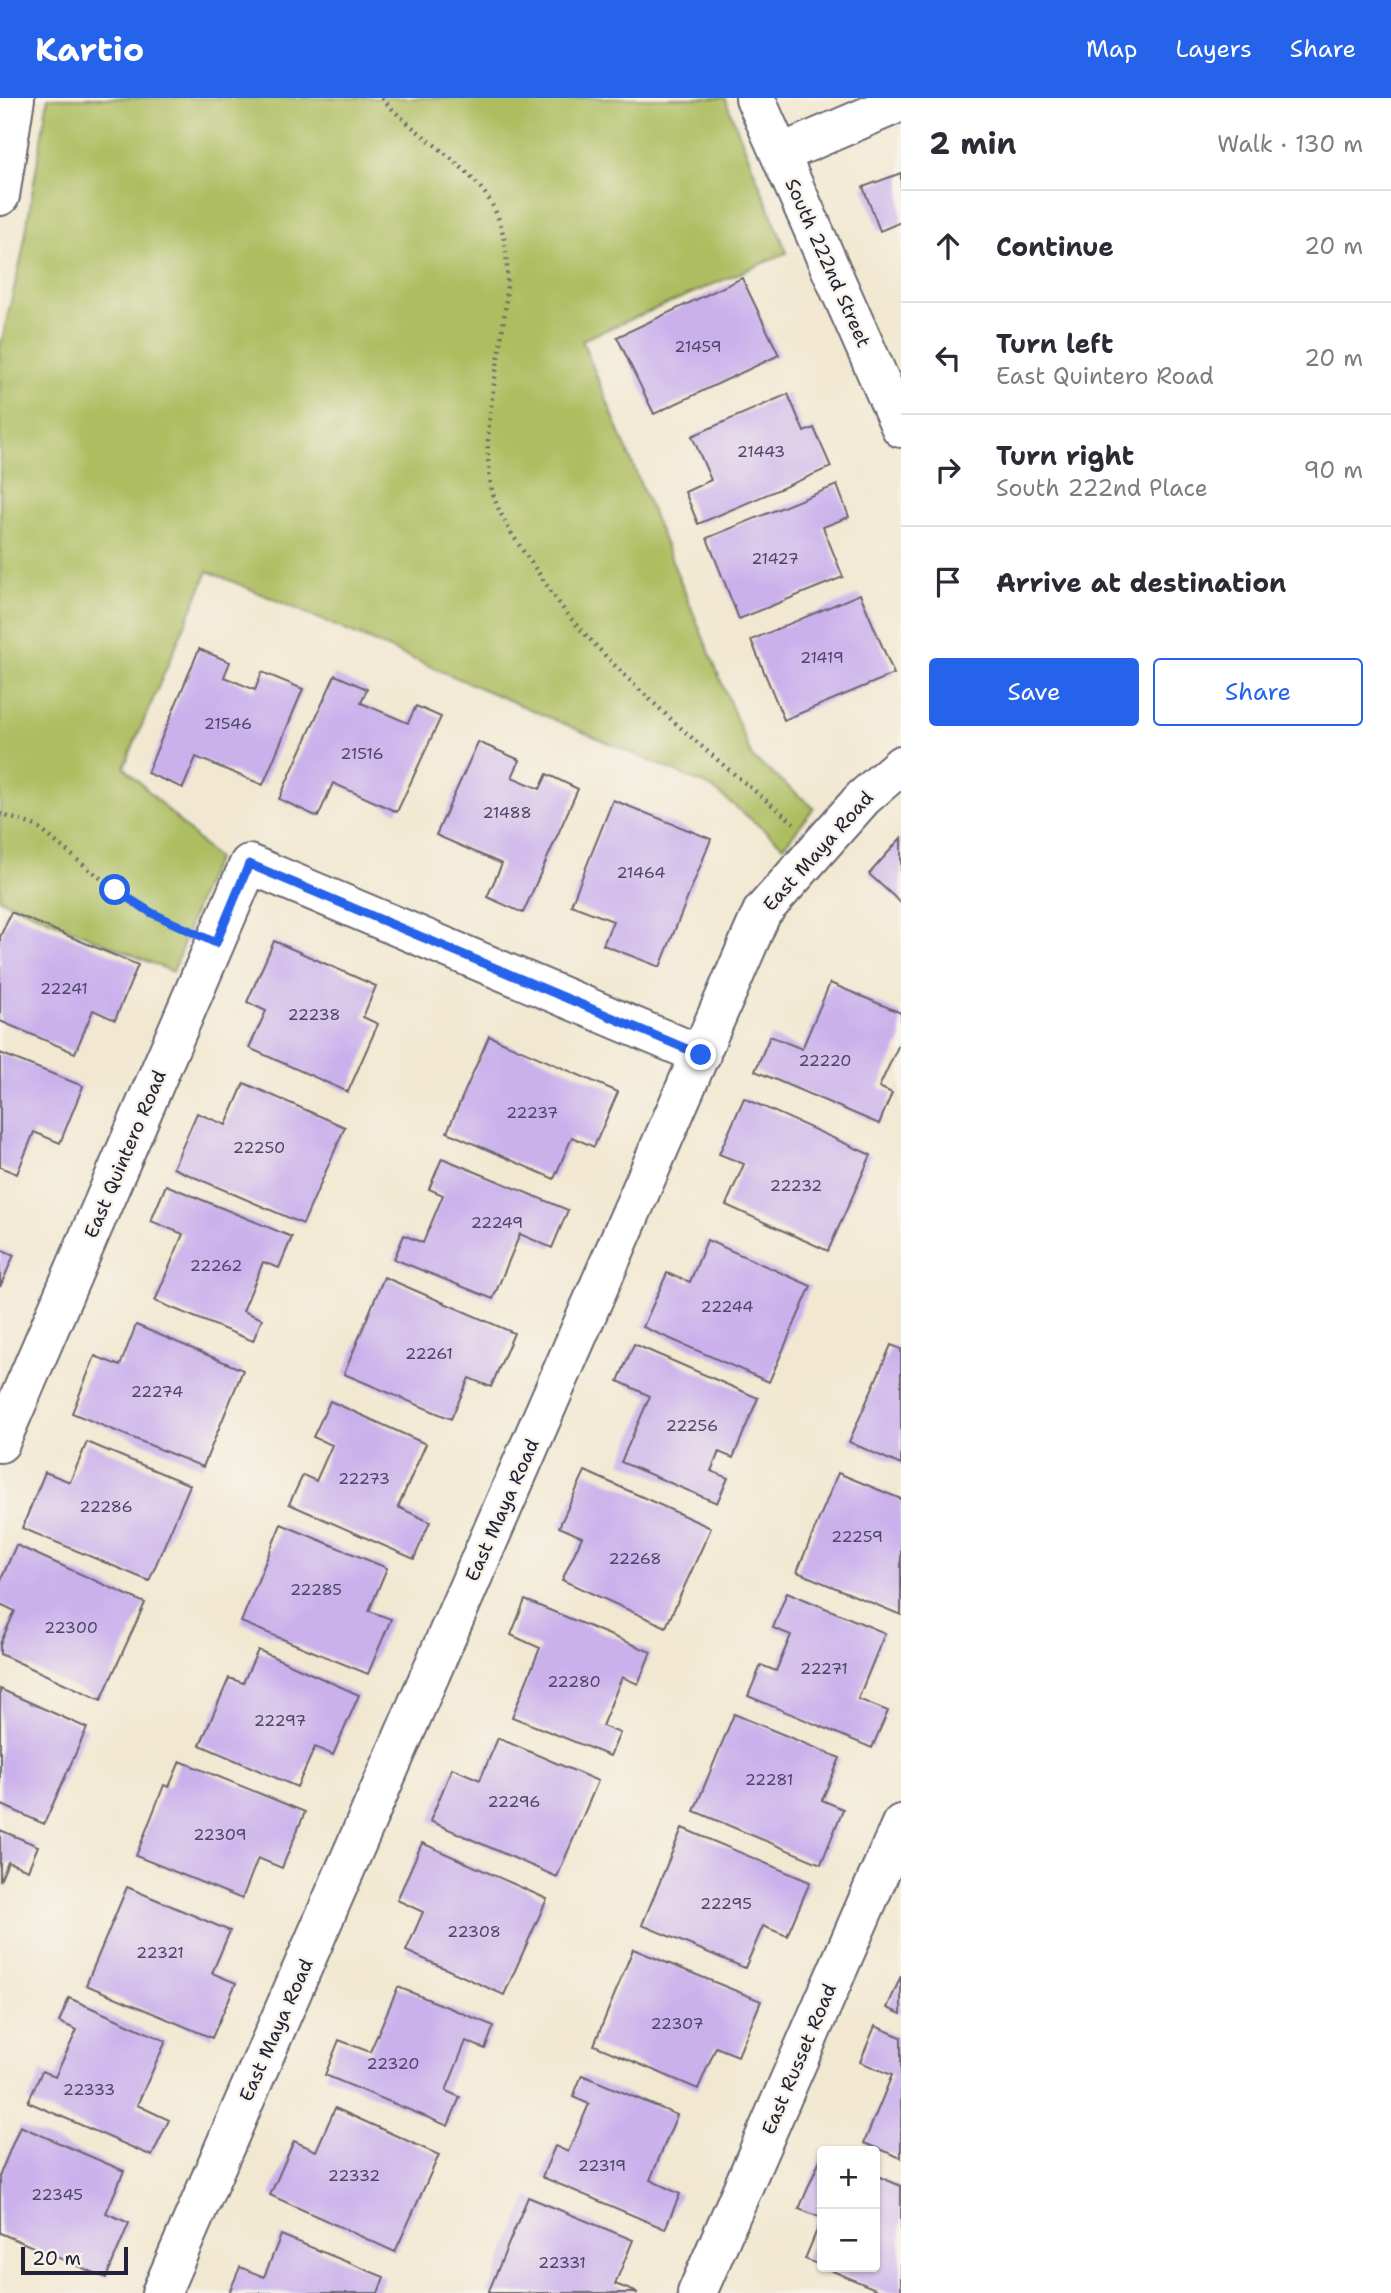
<!DOCTYPE html>
<meta charset="utf-8">
<style>
:root{--surface:#fff;--page:#f2f2f3;--text:#2b2b33;--muted:#7c7c81;--line:#e1e1e2;--accent:#2563eb}
body{margin:0;font-family:"Shantell Sans",sans-serif;background:var(--page);color:var(--text)}
.controls{position:absolute;right:21px;bottom:21px;display:grid;overflow:hidden;border-radius:7px;box-shadow:0 2px 5px #0004}
.controls button{width:63px;height:63px;display:grid;place-items:center;padding:0;border:0;border-bottom:2px solid var(--line);background:var(--surface);color:var(--text);font:35px sans-serif}
.scale{position:absolute;left:21px;bottom:18px;width:107px;box-sizing:border-box;padding-left:7px;border:4px solid #22223b;border-top:0;font-size:19px;line-height:24px;white-space:nowrap;color:#22223b;-webkit-text-stroke:5px #f7f3e8;paint-order:stroke}
.stop{position:absolute;width:21px;height:21px;margin:-16px;border:5px solid #2563eb;border-radius:50%;background:#fff}
.stop.end{background:#2563eb;border-color:#fff;box-shadow:0 2px 7px #0008}
.list{margin:0;padding:0;list-style:none}
h2{display:flex;justify-content:space-between;align-items:center;height:91px;margin:0;padding:0 28px;font-size:30px}
h2 small{font-size:23px;font-weight:400;color:var(--muted)}
.list li{display:grid;grid-template-columns:46px 1fr auto;gap:21px;align-items:center;box-sizing:border-box;height:112px;padding:0 28px;border-top:2px solid var(--line)}
.list b{display:block;font-size:26px;white-space:nowrap}
.list p{margin:0;font-size:23px;white-space:nowrap;color:var(--muted)}
.list em{font-size:23px;font-style:normal;color:var(--muted)}
.actions{display:flex;gap:14px;padding:21px 28px}
.actions a{flex:1;padding:16px 0;border:2px solid var(--accent);border-radius:7px;text-align:center;font-size:24px;color:var(--accent)}
.actions .main{background:var(--accent);color:#fff}
.icon{flex:none;width:38px;height:38px;fill:none;stroke:currentColor;stroke-width:2;stroke-linecap:round;stroke-linejoin:round}
.map{position:relative;flex:none;width:901px;height:2195px;overflow:hidden}
header{display:flex;align-items:center;gap:42px;box-sizing:border-box;height:98px;padding:0 35px;background:var(--accent);color:#fff}
header strong{font-size:33px}
nav{display:flex;gap:38px;margin-inline-start:auto;font-size:24px}
main{display:flex}
aside{flex:1;background:var(--surface)}
.map>svg:first-child{display:block}
.green{fill:#adbd60;stroke:#68704e;stroke-width:2}
.building{fill:#cab1ec}
.lines{fill:none;stroke-linecap:round;stroke-linejoin:round}
.minor-casing{stroke:#6b6770;stroke-width:42}
.path{stroke:#6b6770;stroke-width:4.5;stroke-dasharray:2 5;stroke-linecap:butt}
.minor{stroke:#fff;stroke-width:38}
.route{stroke:#2563eb;stroke-width:9}
.labels{text-anchor:middle;dominant-baseline:central;stroke-width:5;stroke-linejoin:round;paint-order:stroke}
.number-label{font-size:16px;fill:#4c4667}
.street-label{font-size:19px;fill:#22223b;stroke:#f7f3e8}
</style>
<header>
<strong>Kartio</strong>
<nav><a>Map</a><a>Layers</a><a>Share</a></nav>
</header>
<main>
<div class="map">
<svg width="901" height="2195" viewBox="0 0 901 2195">
<rect width="100%" height="100%" fill="#f7f3e8"/>
<filter id="ink" filterUnits="userSpaceOnUse"><feTurbulence type="fractalNoise" baseFrequency=".0143" numOctaves="2"/><feDisplacementMap in="SourceGraphic" scale="14" xChannelSelector="R" yChannelSelector="G"/><feConvolveMatrix kernelMatrix="1 2 1 2 8 2 1 2 1" color-interpolation-filters="sRGB"/></filter>
<filter id="wash" filterUnits="userSpaceOnUse"><feTurbulence type="fractalNoise" baseFrequency=".00686" numOctaves="4" result="noise"/><feDisplacementMap in="SourceGraphic" scale="28" xChannelSelector="R" yChannelSelector="G"/><feGaussianBlur stdDeviation="1.57" result="paint"/><feColorMatrix in="noise" values="0 0 0 0 0 0 0 0 0 0 0 0 0 0 0 0 0 1.4 0 .05"/><feComposite in="paint" operator="in"/></filter>
<g filter="url(#wash)">
<rect width="100%" height="100%" fill="#f2e8d2"/>
<path class="green" d="M48 0H725L787 155 582 242 752 659 814 710 784 748 711 689 208 473 124 669 217 761C197 797 188 836 173 874L0 801V250L22 157Z"/>
<g id="blocks">
<path class="building" d="M901 75V124L880 133 863 89Z
M742 180 779 257 654 316 617 239Z
M788 296 804 334 814 330 831 369 698 426 685 394 711 382 692 338Z
M837 387 849 419 823 429 843 479 739 521 707 440Z
M860 496 894 576 784 622 751 542Z
M199 551 230 564 224 579 255 592 262 574 303 591 263 687 196 659 183 690 147 675Z
M335 577 367 591 361 605 408 625 416 608 441 619 397 714 333 685 318 719 279 701Z
M478 644 520 662 512 679 540 691 547 676 578 691 523 815 487 799 502 766 436 737Z
M613 702 711 741 660 869 603 847 613 823 571 807Z
M901 740V805L869 776Z
M11 814 138 867 115 922 93 912 75 955 0 923V839Z
M274 843 376 888 363 919 378 926 348 994 249 950 266 913 247 904Z
M830 885 901 915V942L879 989 892 995 879 1026 755 973 770 938 802 951Z
M489 938 618 994 594 1049 572 1039 554 1081 447 1034Z
M0 955 83 988 60 1045 34 1034 17 1076 0 1069Z
M244 985 345 1029 303 1126 173 1070 197 1015 226 1027Z
M744 1000 871 1057 828 1153 726 1107 744 1066 719 1056Z
M442 1060 568 1112 552 1150 520 1136 493 1201 394 1161 404 1137 423 1145 443 1097 429 1091Z
M166 1087 292 1139 279 1170 263 1164 243 1213 262 1221 253 1243 155 1203 183 1136 151 1123Z
M707 1142 811 1188 769 1284 643 1229 667 1175 690 1184Z
M0 1151 14 1157 0 1189Z
M384 1179 514 1235 491 1289 469 1280 451 1321 344 1276Z
M136 1227 243 1272 203 1369 72 1315 95 1258 120 1268Z
M634 1246 758 1300 733 1360 719 1354 711 1373 728 1380 717 1405 621 1364 650 1298 618 1283Z
M891 1247 901 1251V1367L849 1344Z
M330 1303 426 1346 398 1409 430 1424 414 1461 289 1406 303 1377 316 1383 332 1347 313 1339Z
M87 1344 190 1387 149 1483 22 1430 45 1374 70 1384Z
M585 1373 711 1430 666 1529 562 1482 582 1439 559 1429Z
M838 1375 901 1401V1517L797 1474Z
M281 1426 387 1470 369 1513 391 1521 368 1576 241 1524Z
M16 1447 145 1505 101 1602 0 1556V1546L15 1513 0 1506V1484Z
M787 1494 885 1535 858 1601 888 1613 872 1650 748 1598 761 1567 776 1573 791 1537 773 1530Z
M525 1502 651 1554 638 1586 622 1579 602 1628 620 1635 610 1658 512 1619 540 1550 511 1537Z
M258 1552 359 1597 333 1657 315 1649 297 1689 200 1647 229 1580 243 1585Z
M0 1591 87 1630 44 1726 0 1706Z
M734 1616 840 1660 822 1702 843 1711 821 1766 694 1713Z
M498 1640 598 1683 557 1779 430 1723 452 1670 480 1682Z
M180 1663 305 1714 282 1770 258 1760 242 1801 136 1758 164 1687 169 1689Z
M682 1730 810 1784 787 1838 763 1828 745 1870 642 1827Z
M0 1732 38 1748 28 1772 8 1764 0 1783Z
M422 1745 547 1801 504 1897 406 1853 423 1814 397 1802Z
M127 1789 230 1833 212 1875 236 1885 212 1940 86 1887Z
M633 1851 761 1903 738 1958 716 1949 698 1991 594 1947Z
M901 1878V1916L887 1910Z
M398 1889 494 1928 485 1951 466 1943 446 1993 460 1999 448 2028 325 1977 339 1942 370 1954Z
M69 1900 166 1943 137 2007 169 2022 152 2058 28 2004 42 1973 55 1979 77 1932 59 1924Z
M875 1928 901 1939V2060L864 2045 892 1977 860 1964Z
M582 1977 677 2017 650 2082 680 2096 665 2131 542 2079 555 2048 568 2054 589 2006 573 1999Z
M335 2010 439 2057 395 2154 270 2097 294 2043 316 2053Z
M20 2028 124 2073 106 2115 129 2125 106 2180 0 2135V2076Z
M822 2057V2168L805 2161 822 2120 799 2111Z
M875 2077 901 2088V2195H885L823 2169H875Z
M528 2099 633 2142 615 2186 638 2195H488Z
M281 2137 384 2179 378 2195H229L240 2169 264 2179Z"/>
</g>
</g>
<g filter="url(#ink)">
<use href="#blocks" fill-opacity="0" stroke="#6b6770" stroke-width="2"/>
<g class="lines">
<g class="minor-casing">
<path id="minor" d="M755 0 901 330
M780 56 901 4
M0 98 15 0
M0 1345 249 766 701 957
M161 2195 762 814 863 700 901 667
M697 2195 901 1726"/>
</g>
<path class="path" d="M382 0C412 35 458 58 486 97 540 174 471 301 492 392 499 420 519 447 535 470 548 488 560 509 575 525 641 599 717 663 794 725
M0 716 36 728 115 792 181 830"/>
<use href="#minor" class="minor"/>
</g>
</g>
<g class="lines" filter="url(#ink)">
<path class="route" d="M115 792 152 815 216 845 249 766 701 957"/>
</g>
<g class="labels">
<g class="number-label">
<text x="698" y="248">21459</text>
<text x="761" y="353">21443</text>
<text x="775" y="460">21427</text>
<text x="822" y="559">21419</text>
<text x="228" y="625">21546</text>
<text x="362" y="655">21516</text>
<text x="507" y="714">21488</text>
<text x="641" y="774">21464</text>
<text x="64" y="890">22241</text>
<text x="314" y="916">22238</text>
<text x="825" y="962">22220</text>
<text x="532" y="1014">22237</text>
<text x="259" y="1049">22250</text>
<text x="796" y="1087">22232</text>
<text x="497" y="1124">22249</text>
<text x="216" y="1167">22262</text>
<text x="727" y="1208">22244</text>
<text x="429" y="1255">22261</text>
<text x="157" y="1293">22274</text>
<text x="692" y="1327">22256</text>
<text x="364" y="1380">22273</text>
<text x="106" y="1408">22286</text>
<text x="857" y="1438">22259</text>
<text x="635" y="1460">22268</text>
<text x="316" y="1491">22285</text>
<text x="71" y="1529">22300</text>
<text x="824" y="1570">22271</text>
<text x="574" y="1583">22280</text>
<text x="280" y="1622">22297</text>
<text x="769" y="1681">22281</text>
<text x="514" y="1703">22296</text>
<text x="220" y="1736">22309</text>
<text x="726" y="1805">22295</text>
<text x="474" y="1833">22308</text>
<text x="160" y="1854">22321</text>
<text x="677" y="1925">22307</text>
<text x="393" y="1965">22320</text>
<text x="89" y="1991">22333</text>
<text x="602" y="2067">22319</text>
<text x="354" y="2077">22332</text>
<text x="57" y="2096">22345</text>
<text x="562" y="2164">22331</text>
</g>
<g class="street-label">
<text transform="translate(828 165) rotate(66)">South 222nd Street</text>
<text transform="translate(818 753) rotate(-48)">East Maya Road</text>
<text transform="translate(125 1056) rotate(-67)">East Quintero Road</text>
<text transform="translate(502 1412) rotate(-66)">East Maya Road</text>
<text transform="translate(276 1932) rotate(-66)">East Maya Road</text>
<text transform="translate(799 1961) rotate(-67)">East Russet Road</text>
</g>
</g>
</svg>
<div class="controls">
<button>+</button>
<button>−</button>
</div>
<div class="scale">20 m</div>
<div class="stop" style="left:115px;top:792px"></div>
<div class="stop end" style="left:701px;top:957px"></div>
</div>
<aside>
<h2>2 min<small>Walk · 130 m</small></h2>
<ul class="list">
<li><svg class="icon" aria-label="ahead" viewBox="0 0 24 24"><path d="M12 20V5M6 11l6-6 6 6"/></svg><div><b>Continue</b></div><em>20 m</em></li>
<li><svg class="icon" aria-label="left" viewBox="0 0 24 24"><path d="M17 20v-9H6M10 6l-5 5 5 5"/></svg><div><b>Turn left</b><p>East Quintero Road</p></div><em>20 m</em></li>
<li><svg class="icon" aria-label="right" viewBox="0 0 24 24"><path d="M7 20v-9h11M14 6l5 5-5 5"/></svg><div><b>Turn right</b><p>South 222nd Place</p></div><em>90 m</em></li>
<li><svg class="icon" aria-label="arrive" viewBox="0 0 24 24"><path d="M6 21V4h12l-3 4 3 4H6"/></svg><div><b>Arrive at destination</b></div></li>
</ul>
<div class="actions"><a class="main">Save</a><a>Share</a></div>
</aside>
</main>
